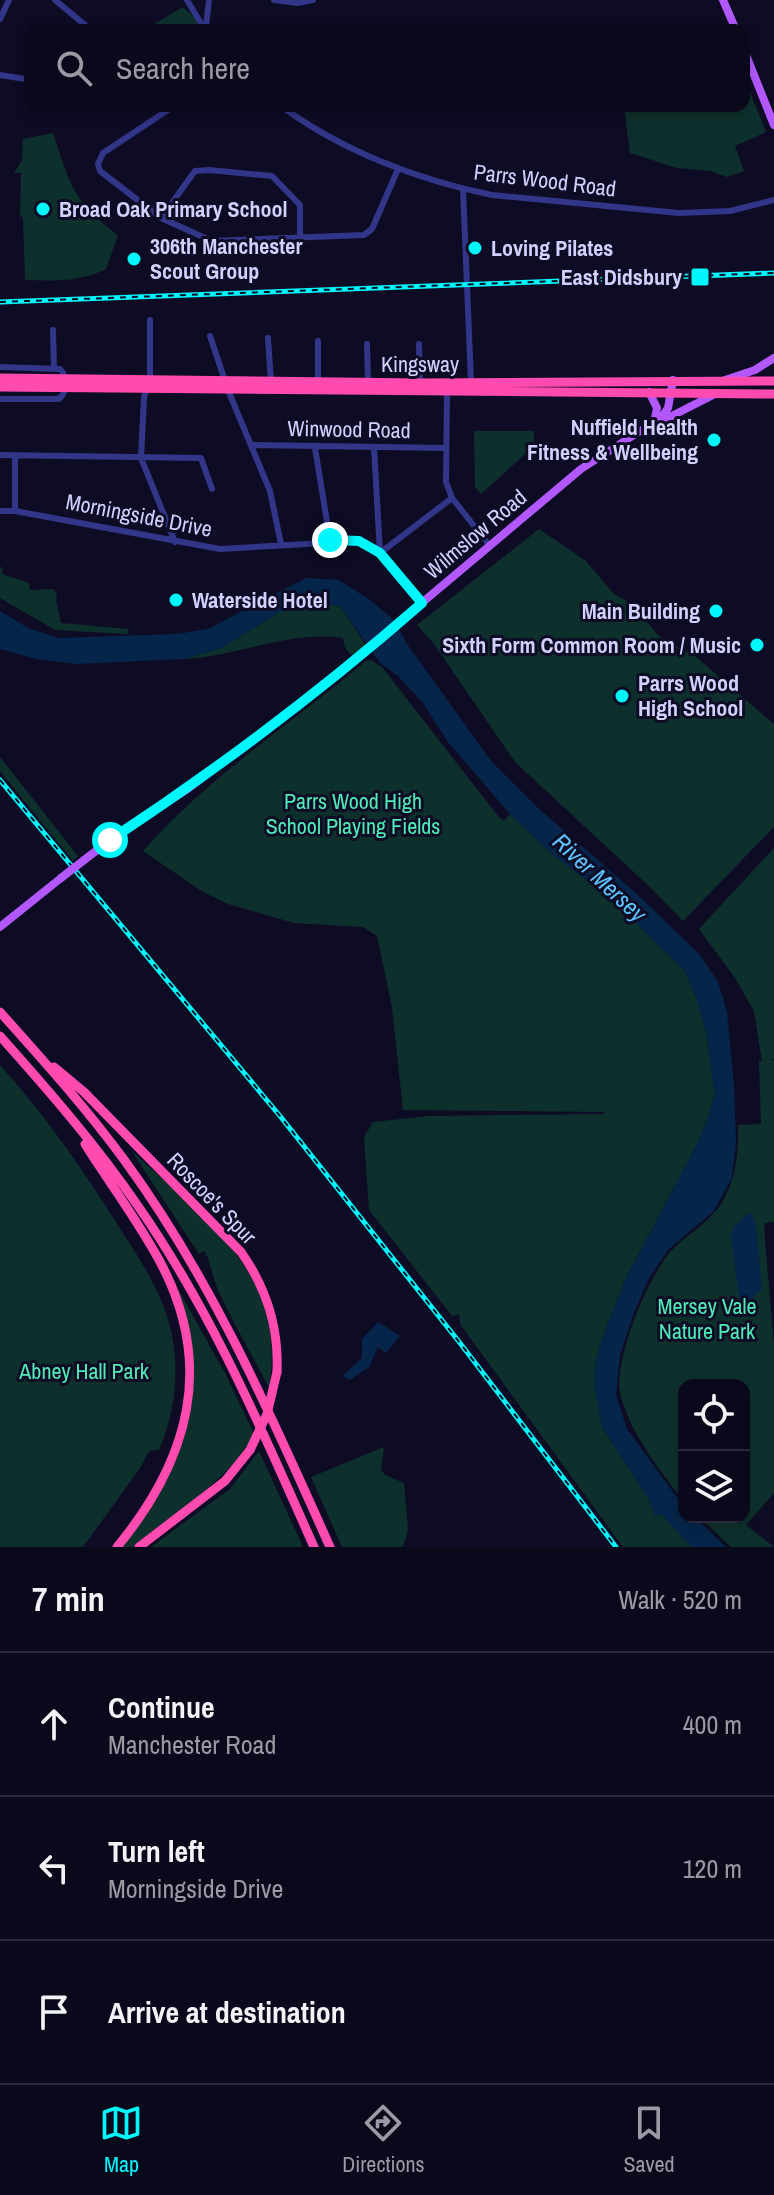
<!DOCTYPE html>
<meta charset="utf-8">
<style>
:root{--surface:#0a091c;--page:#181729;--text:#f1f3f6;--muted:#999aa3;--line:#2a2a3b;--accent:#00f7fb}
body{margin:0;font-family:"Archivo Narrow",sans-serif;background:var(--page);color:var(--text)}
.controls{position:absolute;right:24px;bottom:24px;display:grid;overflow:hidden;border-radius:16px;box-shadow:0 4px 12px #0003}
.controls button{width:72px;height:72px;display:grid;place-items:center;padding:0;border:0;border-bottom:2px solid var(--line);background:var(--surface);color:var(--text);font:40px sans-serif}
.stop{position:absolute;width:24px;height:24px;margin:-18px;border:6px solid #00f7fb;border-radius:50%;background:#fff}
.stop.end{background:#00f7fb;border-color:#fff;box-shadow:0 2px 8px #0008}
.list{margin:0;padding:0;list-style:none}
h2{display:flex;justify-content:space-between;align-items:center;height:104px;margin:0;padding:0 32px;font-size:34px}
h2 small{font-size:26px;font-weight:400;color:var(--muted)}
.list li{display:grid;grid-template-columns:52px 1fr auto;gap:24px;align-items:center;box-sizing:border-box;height:144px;padding:0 32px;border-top:2px solid var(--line)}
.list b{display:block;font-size:30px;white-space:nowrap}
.list p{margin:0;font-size:26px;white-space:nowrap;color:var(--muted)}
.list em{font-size:26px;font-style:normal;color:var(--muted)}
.icon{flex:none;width:44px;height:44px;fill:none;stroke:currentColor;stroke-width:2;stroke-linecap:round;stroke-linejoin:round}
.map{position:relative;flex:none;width:774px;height:1547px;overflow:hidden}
.search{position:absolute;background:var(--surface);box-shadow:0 4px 12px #0003;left:24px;right:24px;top:24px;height:88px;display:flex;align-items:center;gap:20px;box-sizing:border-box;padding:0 28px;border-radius:16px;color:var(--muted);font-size:30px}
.sheet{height:536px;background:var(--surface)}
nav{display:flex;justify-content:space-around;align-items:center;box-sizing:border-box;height:112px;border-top:2px solid var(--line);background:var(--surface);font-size:22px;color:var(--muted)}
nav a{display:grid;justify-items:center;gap:4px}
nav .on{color:var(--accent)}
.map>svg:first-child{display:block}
.green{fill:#0e302c}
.water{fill:#06254a}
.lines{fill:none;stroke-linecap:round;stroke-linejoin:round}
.minor{stroke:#323689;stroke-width:6}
.major{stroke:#b357ff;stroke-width:8}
.highway{stroke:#ff4bb0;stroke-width:9}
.rail-casing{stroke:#00f7fb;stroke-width:5}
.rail{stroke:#0e0c25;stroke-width:2;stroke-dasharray:6;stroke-linecap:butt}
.major-bridge{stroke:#b357ff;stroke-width:8}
.highway-bridge{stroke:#ff4bb0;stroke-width:9}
.route{stroke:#00f7fb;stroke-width:10}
.poi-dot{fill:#00f7fb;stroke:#0e0c25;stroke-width:3}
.labels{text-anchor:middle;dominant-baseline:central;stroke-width:6;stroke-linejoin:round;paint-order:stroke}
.street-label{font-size:22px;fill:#d2d0ff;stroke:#0e0c25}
.poi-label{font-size:22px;font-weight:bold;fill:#d2d0ff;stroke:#0e0c25;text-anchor:start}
.park-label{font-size:22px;fill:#50ecb8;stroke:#0e0c25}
.water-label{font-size:24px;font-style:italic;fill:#5ec2ff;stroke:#0e0c25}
</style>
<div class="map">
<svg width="774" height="1547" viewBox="0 0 774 1547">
<rect width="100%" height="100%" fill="#0e0c25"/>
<path class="green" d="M183 7 195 18 201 30H144Z
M744 77 766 132 735 146 744 171 727 177 711 171 677 168 630 153 624 106H744Z
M53 133C71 186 72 200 118 235L106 269C80 282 53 281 25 280L23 217 20 216 21 173H14L22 160 23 139Z
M474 431H534V446L481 494 475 487Z
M539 529 586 561 613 593 630 603 659 636 695 656 774 724V827L683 921 651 888 515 762 434 644 417 625Z
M0 567 3 568 2 574 29 583 30 590 53 589 57 594 56 601 61 623 129 629 127 634 55 630 0 598Z
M311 602 340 606 366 645 353 657 345 648 343 638C288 630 237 657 183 659L221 648 280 612Z
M371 660 382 667 498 816 504 821 510 814 553 855 610 898 684 970 696 997 706 1032 715 1094 707 1121 697 1144 626 1278 602 1339 595 1366 602 1427 650 1501 655 1516 661 1513 692 1547H623L460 1324 459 1314 452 1316 369 1210 364 1137 373 1122 429 1116 604 1114 605 1112 403 1110 392 1007 377 936 363 927 294 923 228 904 203 892 143 851C208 777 291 724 366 661Z
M0 757 78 856 73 861 0 771Z
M774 848V1059L770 1060H774V1222L765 1223 764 1228 774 1346V1493L746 1525 774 1547H731L699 1517H744V1385H684V1502C660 1470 632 1436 621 1397 611 1364 649 1273 673 1249 686 1236 703 1226 715 1212 735 1189 739 1155 738 1125L761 1124 759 1061H762L754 1011 735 978 699 929Z
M0 1065C48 1118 88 1177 126 1238 145 1267 163 1296 171 1331 180 1370 175 1413 159 1450L149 1451 140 1468 83 1547H0Z
M131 1150C205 1220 288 1274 269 1388 253 1356 234 1325 219 1292 213 1280 210 1258 204 1251L199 1254Z
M173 1280 225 1373 254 1434C224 1487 176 1508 133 1547H122C191 1461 213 1386 173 1280Z
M384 1447 381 1470 385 1475 404 1483 408 1530 403 1547H342L311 1477Z
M259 1451 303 1547H151L230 1489Z"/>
<path class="water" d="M306 578 339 580 370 600 394 620 407 644 491 761 539 809 637 894 700 955 718 982 727 1012 734 1086 736 1142 732 1178 714 1211 668 1250 648 1280 633 1315 620 1355 616 1395 627 1429 684 1507V1517H695L726 1547H692L661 1514 655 1517 650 1501 602 1427 595 1391V1366L602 1339 626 1278 697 1144 707 1121 715 1094 706 1032 696 997 684 970 610 898 553 855 510 814 448 742 423 703 398 676 380 663 340 606 311 602 280 612 221 648 183 659 76 664 36 659 0 649V611L28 628 59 638 177 634 208 629Z
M748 1214H752L756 1223 762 1289 745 1306H740L731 1235 734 1226Z
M378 1322 400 1336 386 1353 378 1347 369 1367 350 1380 342 1376 362 1358V1339Z"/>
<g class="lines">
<path class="minor" d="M55 0 91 30
M187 0 205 30
M274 0 298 3 313 0
M0 19 9 0
M206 26 209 0
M0 75 25 79
M174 106 103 153 98 164 100 171 161 218 212 241 364 235 372 229 398 169
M281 106C342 151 418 180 492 195L679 213 730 211 774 200
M463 189 471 382
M161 218 195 171 209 170 272 176 300 205V238
M150 320V380L144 397 141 458 175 542
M53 330 54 368
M210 336 228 390 270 491 281 544
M268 338 271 382
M318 341V381
M367 344 368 382
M419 344 420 383
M0 367 60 369C68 377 68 391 59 399H0
M447 392 446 482 452 498 490 546
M252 445 445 448
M374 447 380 553
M315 448 330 540
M0 455 201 458 212 489
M15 455V511
M0 511H15L220 549 359 541 380 553 422 603
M380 553 452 498"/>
<path class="major" d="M723 0 736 30
M744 50 774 125
M725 380 755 370 774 358
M649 392 657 408 654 423
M658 423 717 393
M110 840 186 790 324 685 581 469 662 417 668 408 673 380
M0 927 61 878"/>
<path class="highway" d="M0 378 420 383 774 381
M0 387 774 394
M0 1012C43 1060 87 1109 125 1161 212 1280 270 1413 330 1547
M0 1036C49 1091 97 1146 138 1206 212 1312 262 1430 314 1547
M54 1067 84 1092 241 1252C267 1289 279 1327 277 1372
M85 1144C109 1182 136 1218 158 1258 216 1363 190 1459 117 1547
M139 1547 225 1481 250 1450"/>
<g class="rail-casing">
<path id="rail" d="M0 302 774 273
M0 780 280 1116 460 1343 616 1547"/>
</g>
<use href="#rail" class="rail"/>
<path class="major-bridge" d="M61 878 110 840"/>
<path class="highway-bridge" d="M250 1450 267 1414 277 1372"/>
</g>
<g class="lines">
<path class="route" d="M110 840C219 768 324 689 422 603L380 553 359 541 330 540"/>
</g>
<g class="poi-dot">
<circle cx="43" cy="209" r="8"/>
<circle cx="475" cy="248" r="8"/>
<circle cx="134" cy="259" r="8"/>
<rect x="690" y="267" width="20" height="20" rx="4"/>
<circle cx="714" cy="440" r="8"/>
<circle cx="176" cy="600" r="8"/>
<circle cx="716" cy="611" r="8"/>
<circle cx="757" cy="645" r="8"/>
<circle cx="622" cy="696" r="8"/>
</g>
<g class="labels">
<g class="street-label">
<text transform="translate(545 180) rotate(7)">Parrs Wood Road</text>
<text x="420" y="364">Kingsway</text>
<text transform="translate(349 429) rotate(1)">Winwood Road</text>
<text transform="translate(139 515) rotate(11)">Morningside Drive</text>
<text transform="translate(475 534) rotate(-40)">Wilmslow Road</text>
<text transform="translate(212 1198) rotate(46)">Roscoe's Spur</text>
</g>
<g class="poi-label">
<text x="59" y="209">Broad Oak Primary School</text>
<text x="150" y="246">306th Manchester<tspan x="150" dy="25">Scout Group</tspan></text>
<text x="491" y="248">Loving Pilates</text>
<text x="682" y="277" text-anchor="end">East Didsbury</text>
<text x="698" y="427" text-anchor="end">Nuffield Health<tspan x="698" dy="25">Fitness &amp; Wellbeing</tspan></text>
<text x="192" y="600">Waterside Hotel</text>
<text x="700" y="611" text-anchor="end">Main Building</text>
<text x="741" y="645" text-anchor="end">Sixth Form Common Room / Music</text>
<text x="638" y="683">Parrs Wood<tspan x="638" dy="25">High School</tspan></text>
</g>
<g class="park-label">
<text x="353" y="801">Parrs Wood High<tspan x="353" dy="25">School Playing Fields</tspan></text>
<text x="707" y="1306">Mersey Vale<tspan x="707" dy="25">Nature Park</tspan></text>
<text x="84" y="1371">Abney Hall Park</text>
</g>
<g class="water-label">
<text transform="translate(600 877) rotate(43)">River Mersey</text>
</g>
</g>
</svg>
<div class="controls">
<button><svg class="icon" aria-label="locate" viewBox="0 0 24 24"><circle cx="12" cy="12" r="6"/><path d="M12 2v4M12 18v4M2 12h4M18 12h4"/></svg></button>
<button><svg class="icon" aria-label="layers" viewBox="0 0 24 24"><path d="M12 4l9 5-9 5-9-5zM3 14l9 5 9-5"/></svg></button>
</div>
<div class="stop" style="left:110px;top:840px"></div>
<div class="stop end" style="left:330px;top:540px"></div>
<div class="search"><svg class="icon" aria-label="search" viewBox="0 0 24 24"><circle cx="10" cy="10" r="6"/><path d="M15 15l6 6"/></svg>Search here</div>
</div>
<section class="sheet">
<h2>7 min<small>Walk · 520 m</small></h2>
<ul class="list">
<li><svg class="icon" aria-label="ahead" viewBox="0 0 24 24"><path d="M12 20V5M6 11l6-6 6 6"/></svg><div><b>Continue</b><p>Manchester Road</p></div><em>400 m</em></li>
<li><svg class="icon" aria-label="left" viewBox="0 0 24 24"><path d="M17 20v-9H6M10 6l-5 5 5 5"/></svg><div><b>Turn left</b><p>Morningside Drive</p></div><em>120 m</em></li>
<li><svg class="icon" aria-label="arrive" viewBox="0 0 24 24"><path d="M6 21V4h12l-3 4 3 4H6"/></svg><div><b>Arrive at destination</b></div></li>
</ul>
</section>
<nav>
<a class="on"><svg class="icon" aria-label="map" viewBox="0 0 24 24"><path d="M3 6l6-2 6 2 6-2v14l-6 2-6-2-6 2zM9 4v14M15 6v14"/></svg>Map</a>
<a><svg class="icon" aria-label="directions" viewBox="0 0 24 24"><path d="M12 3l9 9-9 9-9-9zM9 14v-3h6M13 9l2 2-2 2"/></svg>Directions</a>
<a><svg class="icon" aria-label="saved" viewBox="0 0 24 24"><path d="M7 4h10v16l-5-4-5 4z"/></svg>Saved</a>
</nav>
